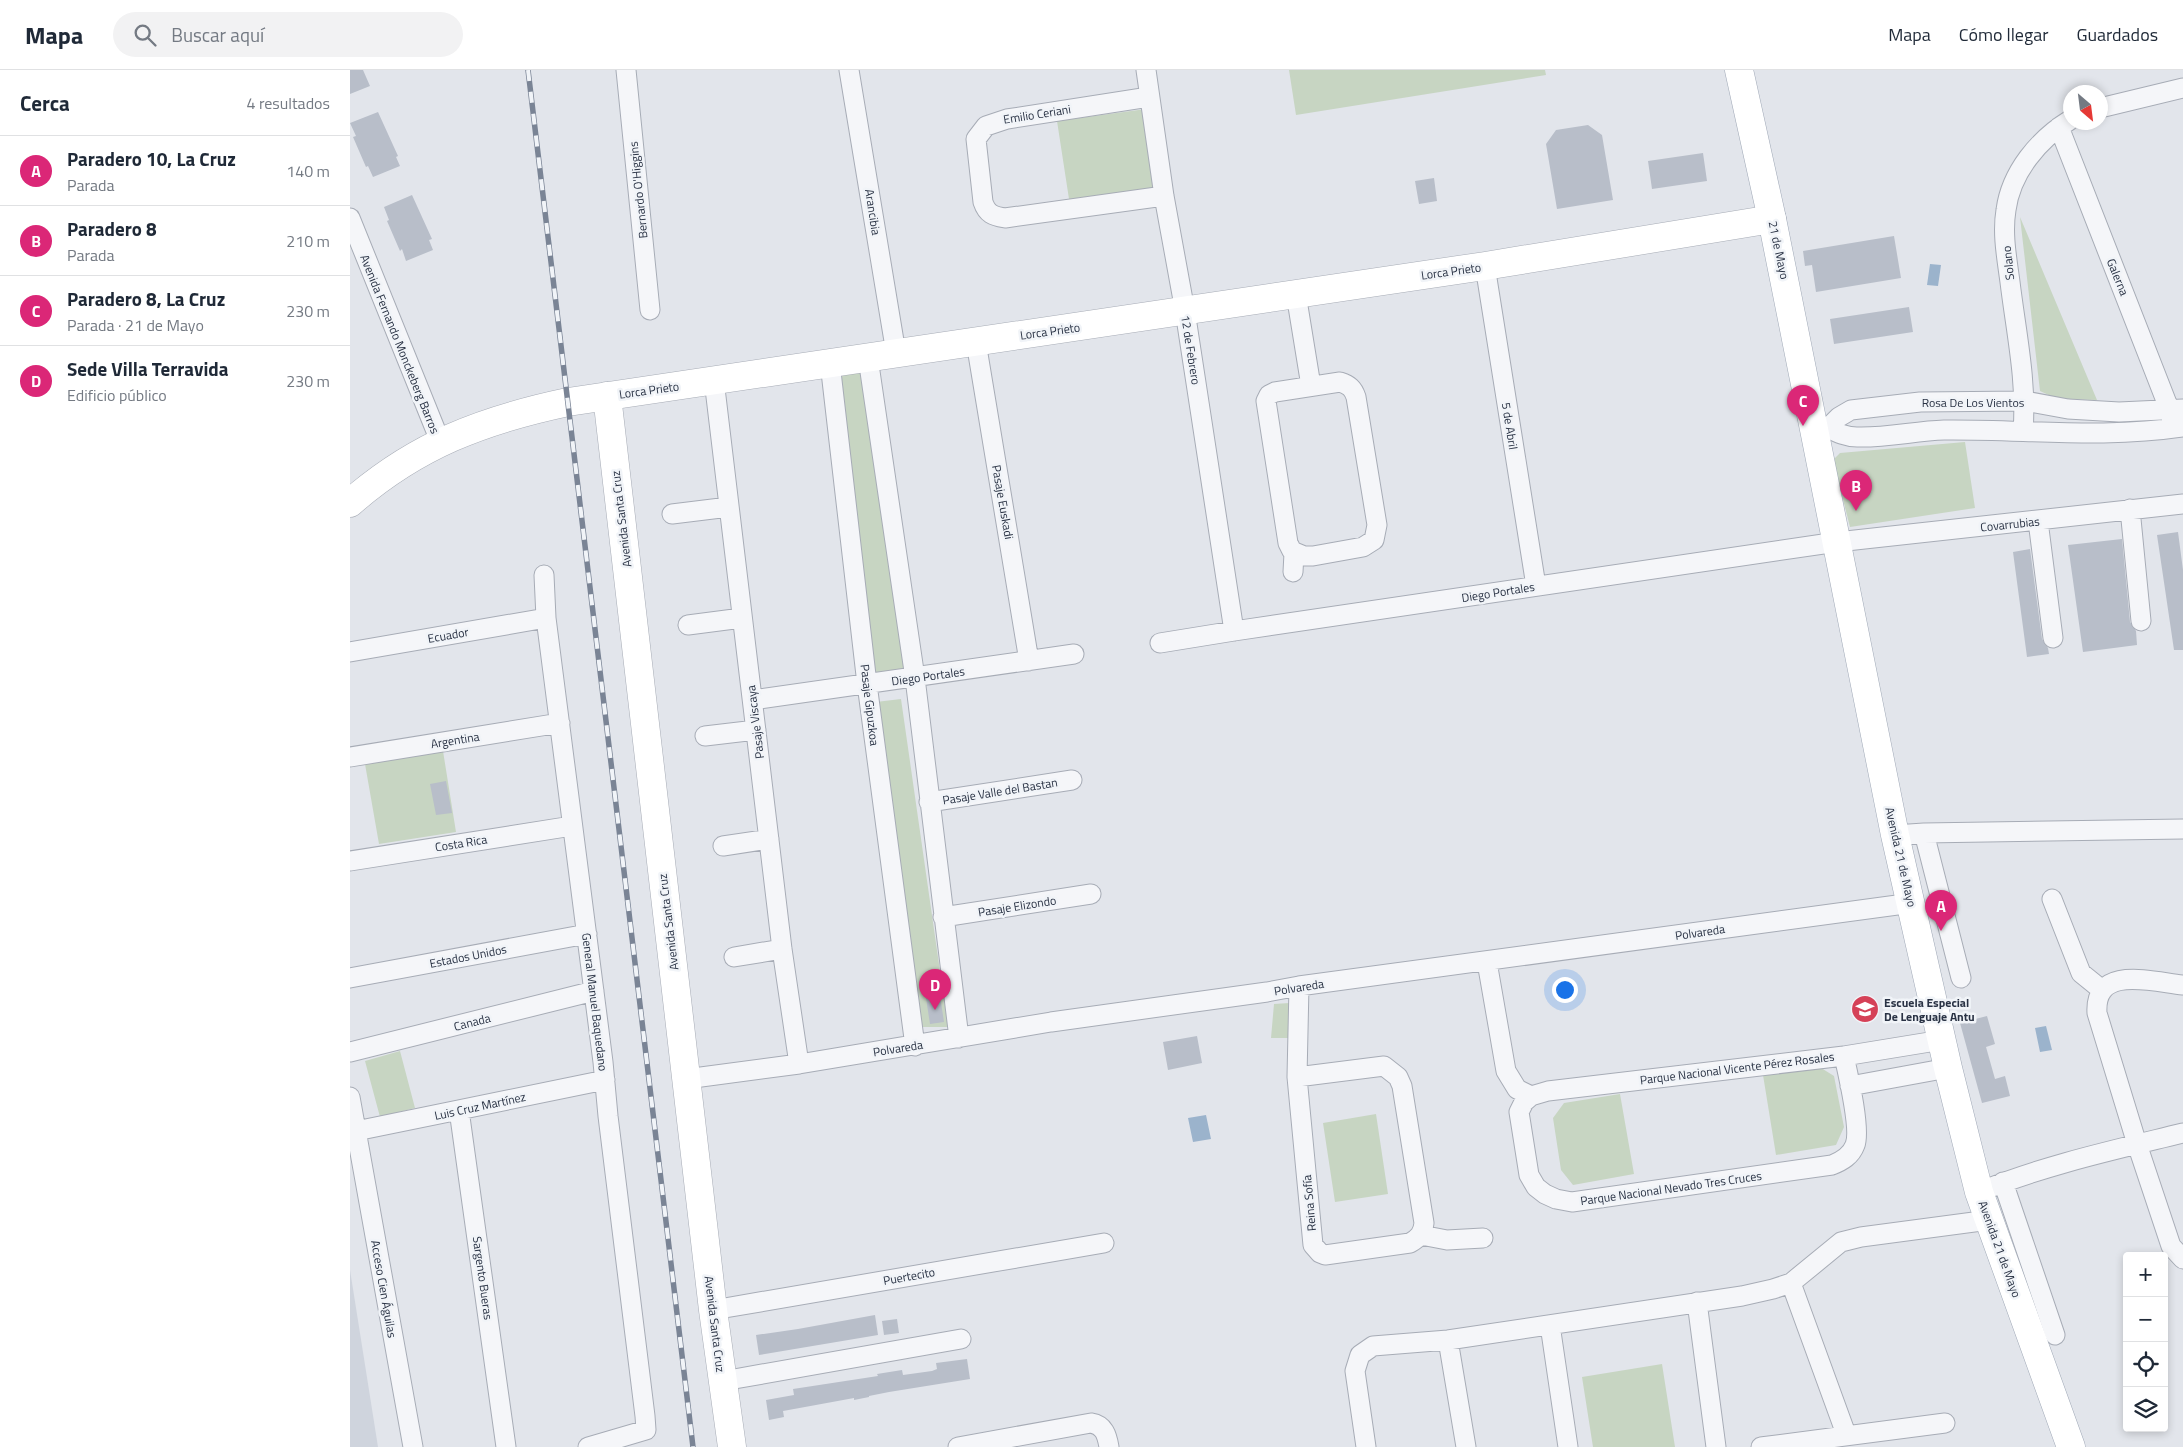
<!DOCTYPE html>
<html lang="es">
<meta charset="utf-8">
<style>
:root{--surface:#fff;--page:#f2f2f3;--text:#1f2937;--muted:#747a83;--line:#e0e1e3;--accent:#db2777}
body{margin:0;font-family:"Titillium Web",sans-serif;background:var(--page);color:var(--text)}
.controls{position:absolute;right:15px;bottom:15px;display:grid;overflow:hidden;border-radius:5px;box-shadow:0 2px 8px #0003}
.controls button{width:45px;height:45px;display:grid;place-items:center;padding:0;border:0;border-bottom:1px solid var(--line);background:var(--surface);color:var(--text);font:25px sans-serif}
.compass{position:absolute;left:1713px;top:15px;width:45px;height:45px;border-radius:50%;background:var(--surface);box-shadow:0 2px 8px #0003;rotate:152deg}
.you{position:absolute;left:1214px;top:919px;width:18px;height:18px;margin:-12px;border:4px solid #fff;border-radius:50%;background:#1a73e8;box-shadow:0 0 0 8px #1a73e833}
.badge{display:grid;place-items:center;width:32px;height:32px;border-radius:50%;background:var(--accent);color:#fff;font-size:16px;font-weight:700}
.pin{position:absolute;translate:-50% -41px;filter:drop-shadow(0 1px 2px #0008)}
.pin::after{content:'';position:absolute;top:26px;width:18px;height:15px;background:inherit;clip-path:polygon(0 0,100% 0,50% 100%)}
.list{margin:0;padding:0;list-style:none}
h2{display:flex;justify-content:space-between;align-items:center;height:65px;margin:0;padding:0 20px;font-size:21px}
h2 small{font-size:16px;font-weight:400;color:var(--muted)}
.list li{display:grid;grid-template-columns:32px 1fr auto;gap:15px;align-items:center;box-sizing:border-box;height:70px;padding:0 20px;border-top:1px solid var(--line)}
.list b{display:block;font-size:19px;white-space:nowrap}
.list p{margin:0;font-size:16px;white-space:nowrap;color:var(--muted)}
.list em{font-size:16px;font-style:normal;color:var(--muted)}
.icon{flex:none;width:28px;height:28px;fill:none;stroke:currentColor;stroke-width:2;stroke-linecap:round;stroke-linejoin:round}
.map{position:relative;flex:none;width:1833px;height:1377px;overflow:hidden}
header{display:flex;align-items:center;gap:30px;box-sizing:border-box;height:70px;padding:0 25px;background:var(--surface);border-bottom:1px solid var(--line)}
header strong{font-size:24px}
nav{display:flex;gap:28px;margin-inline-start:auto;font-size:18px}
.search{width:350px;height:45px;background:var(--page);display:flex;align-items:center;gap:12px;box-sizing:border-box;padding:0 18px;border-radius:28px;color:var(--muted);font-size:19px}
main{display:flex}
aside{flex:1;background:var(--surface)}
.map>svg:first-child{display:block}
.built{fill:#cfd4dd}
.green{fill:#c7d5c2}
.water{fill:#9bb3cc}
.building{fill:#b8bec9}
.lines{fill:none;stroke-linecap:round;stroke-linejoin:round}
.minor-casing{stroke:#a7acb6;stroke-width:21}
.secondary-casing{stroke:#a7acb6;stroke-width:29}
.primary-casing{stroke:#a0a9b7;stroke-width:29}
.minor{stroke:#f5f6f9;stroke-width:19}
.secondary{stroke:#fff;stroke-width:28}
.primary{stroke:#fff;stroke-width:28}
.rail-casing{stroke:#7a8495;stroke-width:5.5}
.rail{stroke:#f1f4f8;stroke-width:4;stroke-dasharray:11;stroke-linecap:butt}
.labels{text-anchor:middle;dominant-baseline:central;stroke-width:5;stroke-linejoin:round;paint-order:stroke}
.street-label{font-size:12px;fill:#293244;stroke:#f1f4f8}
.poi-label{font-size:12px;font-weight:bold;fill:#293244;stroke:#f1f4f8;text-anchor:start}
</style>
<header>
<strong>Mapa</strong>
<div class="search"><svg class="icon" aria-label="search" viewBox="0 0 24 24"><circle cx="10" cy="10" r="6"/><path d="M15 15l6 6"/></svg>Buscar aquí</div>
<nav><a>Mapa</a><a>Cómo llegar</a><a>Guardados</a></nav>
</header>
<main>
<aside>
<h2>Cerca<small>4 resultados</small></h2>
<ul class="list">
<li><span class="badge">A</span><div><b>Paradero 10, La Cruz</b><p>Parada</p></div><em>140 m</em></li>
<li><span class="badge">B</span><div><b>Paradero 8</b><p>Parada</p></div><em>210 m</em></li>
<li><span class="badge">C</span><div><b>Paradero 8, La Cruz</b><p>Parada · 21 de Mayo</p></div><em>230 m</em></li>
<li><span class="badge">D</span><div><b>Sede Villa Terravida</b><p>Edificio público</p></div><em>230 m</em></li>
</ul>
</aside>
<div class="map">
<svg width="1833" height="1377" viewBox="0 0 1833 1377">
<rect width="100%" height="100%" fill="#e2e5eb"/>
<path class="built" d="M0 1200 28 1377H0Z"/>
<path class="green" d="M939 0H1195L1196 5 946 45Z
M796 39 806 118 719 129 707 51Z
M1670 147 1747 330 1707 329 1690 321Z
M518 288 565 608 517 614 480 293Z
M1615 372 1625 438 1500 457 1483 390 1490 383Z
M551 629 598 957H569L526 632Z
M93 681 106 762 29 774 15 694Z
M955 932 954 968H921L924 934Z
M50 981 65 1038 30 1047 15 991Z
M1468 996 1484 1006 1494 1057 1486 1075 1426 1085 1413 1005Z
M1270 1024 1284 1104 1223 1115 1211 1100 1203 1048 1214 1033Z
M1026 1044 1038 1124 985 1132 973 1053Z
M1312 1294 1325 1377H1243L1232 1307Z"/>
<path class="water" d="M1580 194 1591 195 1588 216 1577 215Z
M1696 956 1702 980 1690 982 1685 958Z
M856 1045 861 1069 843 1072 838 1048Z"/>
<path class="building" d="M0 0H13L20 16 0 24Z
M28 42 48 86 46 87 50 96 23 107 18 96 16 97 3 67 6 66 0 53Z
M1238 55 1252 65 1263 130 1207 139 1196 74 1206 60Z
M1353 83 1357 111 1302 119 1298 91Z
M1084 108 1087 131 1069 134 1065 111Z
M62 125 82 169 79 170 83 180 56 191 52 179 50 181 37 151 39 150 34 137Z
M1544 166 1551 208 1466 222 1462 195 1455 196 1453 181Z
M1559 237 1563 262 1484 274 1480 249Z
M1828 462 1833 500V580H1824L1807 465Z
M1772 469 1780 552 1786 561 1787 575 1733 582 1718 475Z
M1680 479 1692 569 1698 578 1699 584 1677 587 1663 482Z
M96 711 102 743 86 745 80 714Z
M590 926 594 952 580 954 576 928Z
M1637 946 1645 974 1636 977 1645 1009 1655 1006 1660 1026 1632 1033 1610 953Z
M847 966 852 993 818 1000 813 972Z
M525 1245 528 1265 409 1285 406 1265 448 1259Z
M547 1249 549 1263 534 1265 532 1251Z
M617 1289 620 1309 539 1322 519 1326V1327L504 1330V1328L455 1337 433 1341 434 1347 419 1350 416 1330 444 1325 443 1319 528 1306 527 1304 552 1300 553 1305 582 1301 587 1299 586 1293Z"/>
<g class="lines">
<g class="minor-casing">
<path id="minor" d="M276 0 300 240
M499 0 546 283
M796 0 814 126 835 241 884 561
M799 27 657 49 636 56 626 69 633 132C637 144 643 146 655 148L814 126
M1750 38 1833 18
M1709 57 1820 341 1822 352
M0 148 90 371
M1135 196 1186 516
M946 224 961 316
M626 272 679 591
M518 288 565 608 609 968
M480 293 517 614 565 976
M364 310 432 879 449 994
M990 312C999 315 1003 318 1006 327L1027 455 1024 470 1013 477 963 486H954L942 481 938 473 916 331 919 325 925 322Z
M1478 358C1488 363 1496 367 1507 367 1536 368 1565 361 1594 360 1673 359 1754 369 1833 357
M1466 361 1478 358 1489 347 1501 340 1570 332 1675 331 1718 339 1769 342 1833 339
M1673 361C1677 311 1666 262 1660 212 1657 189 1652 164 1656 140 1661 102 1689 69 1720 50
M1780 439 1791 551
M322 444 379 437
M1688 451 1703 568
M943 502 944 483
M194 505 196 548 253 992 258 1046 295 1346 296 1360 238 1377
M338 555 392 548
M810 573 884 561 1487 472 1833 434
M0 582 196 548
M403 630 724 584
M355 666 406 660
M0 687 210 653
M579 732 722 710
M1574 763 1611 908
M1545 765 1574 763 1833 759
M373 776 419 769
M0 791 222 756
M1702 829 1731 903 1752 920
M593 847 741 824
M384 887 432 879
M1137 892 1156 1001 1167 1019 1181 1026
M0 908 237 864
M1833 915C1803 912 1744 894 1747 943L1787 1074 1821 1176 1833 1189
M0 982 244 921
M1494 986C1498 1004 1511 1060 1505 1075 1501 1086 1492 1091 1482 1095L1222 1132 1206 1129 1195 1124 1186 1117 1179 1105 1169 1042 1174 1032 1181 1026 1198 1021 1494 986 1592 970
M947 1007 1034 996 1048 1007 1052 1016 1074 1153C1073 1163 1069 1168 1060 1173L975 1185 970 1183 963 1175 947 1007 949 916
M336 1009 449 994 701 952 917 922 949 916 1562 833
M1500 1016 1598 998
M0 1027 63 1377
M109 1040 156 1377
M6 1061 255 1010
M1653 1112 1705 1265
M1629 1122C1695 1095 1764 1080 1833 1063
M1071 1165 1097 1170 1133 1168
M1441 1213 1496 1364
M1347 1232 1366 1377
M363 1240 754 1173
M1200 1255 1218 1377
M1098 1270 1116 1377
M373 1311 611 1269
M608 1377 741 1353C754 1355 757 1365 759 1377
M1016 1377 1005 1301 1010 1285 1023 1276 1098 1270 1392 1226 1423 1219 1441 1213 1491 1172 1511 1167 1639 1150
M1411 1377 1595 1353"/>
</g>
<g class="secondary-casing">
<path id="secondary" d="M257 326 363 1240 382 1377
M0 433C66 375 133 350 218 332L1135 196 1422 149"/>
</g>
<g class="primary-casing">
<path id="primary" d="M1389 0 1422 149 1545 765 1598 998 1629 1122 1721 1377"/>
</g>
<use href="#minor" class="minor"/>
<use href="#secondary" class="secondary"/>
<use href="#primary" class="primary"/>
<g class="rail-casing">
<path id="rail" d="M178 0 343 1377"/>
</g>
<use href="#rail" class="rail"/>
</g>
<defs>
<g id="school-disc" transform="scale(1.4375)"><circle r="9.5" fill="#d54157" stroke="#f1f4f8"/><path d="M0-5L7-2L0 1L-7-2ZM-4 1L0 2.5L4 1V4Q0 6-4 4Z" fill="#fff"/></g>
</defs>
<g fill-rule="evenodd">
<use href="#school-disc" x="1515" y="939"/>
</g>
<g class="labels">
<g class="street-label">
<text transform="translate(687 44) rotate(-9)">Emilio Ceriani</text>
<text transform="translate(288 120) rotate(-96)">Bernardo O'Higgins</text>
<text transform="translate(523 142) rotate(81)">Arancibia</text>
<text transform="translate(1429 180) rotate(78)">21 de Mayo</text>
<text transform="translate(1658 193) rotate(-96)">Solano</text>
<text transform="translate(1101 201) rotate(-8)">Lorca Prieto</text>
<text transform="translate(1768 207) rotate(68)">Galerna</text>
<text transform="translate(700 261) rotate(-8)">Lorca Prieto</text>
<text transform="translate(50 274) rotate(68)">Avenida Fernando Monckeberg Barros</text>
<text transform="translate(841 280) rotate(81)">12 de Febrero</text>
<text transform="translate(299 320) rotate(-8)">Lorca Prieto</text>
<text x="1623" y="332">Rosa De Los Vientos</text>
<text transform="translate(1160 356) rotate(81)">5 de Abril</text>
<text transform="translate(653 432) rotate(80)">Pasaje Euskadi</text>
<text transform="translate(271 449) rotate(-97)">Avenida Santa Cruz</text>
<text transform="translate(1660 454) rotate(-6)">Covarrubias</text>
<text transform="translate(1148 522) rotate(-9)">Diego Portales</text>
<text transform="translate(98 565) rotate(-10)">Ecuador</text>
<text transform="translate(578 606) rotate(-8)">Diego Portales</text>
<text transform="translate(520 635) rotate(83)">Pasaje Gipuzkoa</text>
<text transform="translate(405 652) rotate(-97)">Pasaje Viscaya</text>
<text transform="translate(105 670) rotate(-9)">Argentina</text>
<text transform="translate(650 721) rotate(-9)">Pasaje Valle del Bastan</text>
<text transform="translate(111 773) rotate(-9)">Costa Rica</text>
<text transform="translate(1551 787) rotate(77)">Avenida 21 de Mayo</text>
<text transform="translate(667 836) rotate(-9)">Pasaje Elizondo</text>
<text transform="translate(318 852) rotate(-97)">Avenida Santa Cruz</text>
<text transform="translate(1350 862) rotate(-8)">Polvareda</text>
<text transform="translate(118 886) rotate(-11)">Estados Unidos</text>
<text transform="translate(949 917) rotate(-9)">Polvareda</text>
<text transform="translate(245 932) rotate(83)">General Manuel Baquedano</text>
<text transform="translate(122 952) rotate(-14)">Canada</text>
<text transform="translate(548 978) rotate(-9)">Polvareda</text>
<text transform="translate(1387 998) rotate(-7)">Parque Nacional Vicente Pérez Rosales</text>
<text transform="translate(130 1036) rotate(-12)">Luis Cruz Martínez</text>
<text transform="translate(1321 1118) rotate(-8)">Parque Nacional Nevado Tres Cruces</text>
<text transform="translate(959 1133) rotate(-95)">Reina Sofía</text>
<text transform="translate(1650 1179) rotate(70)">Avenida 21 de Mayo</text>
<text transform="translate(559 1206) rotate(-10)">Puertecito</text>
<text transform="translate(133 1208) rotate(82)">Sargento Bueras</text>
<text transform="translate(34 1219) rotate(80)">Acceso Cien Águilas</text>
<text transform="translate(365 1254) rotate(83)">Avenida Santa Cruz</text>
</g>
<g class="poi-label">
<text x="1534" y="932">Escuela Especial<tspan x="1534" dy="14">De Lenguaje Antu</tspan></text>
</g>
</g>
</svg>
<div class="controls">
<button>+</button>
<button>−</button>
<button><svg class="icon" aria-label="locate" viewBox="0 0 24 24"><circle cx="12" cy="12" r="6"/><path d="M12 2v4M12 18v4M2 12h4M18 12h4"/></svg></button>
<button><svg class="icon" aria-label="layers" viewBox="0 0 24 24"><path d="M12 4l9 5-9 5-9-5zM3 14l9 5 9-5"/></svg></button>
</div>
<svg class="compass" viewBox="-18 -18 36 36"><path d="M0-13l5 13h-10z" fill="#e53935"/><path d="M0 13l5-13h-10z" fill="#747a83"/></svg>
<div class="you"></div>
<div class="pin badge" style="left:1591px;top:861px">A</div>
<div class="pin badge" style="left:1506px;top:441px">B</div>
<div class="pin badge" style="left:1453px;top:356px">C</div>
<div class="pin badge" style="left:585px;top:940px">D</div>
</div>
</main>
